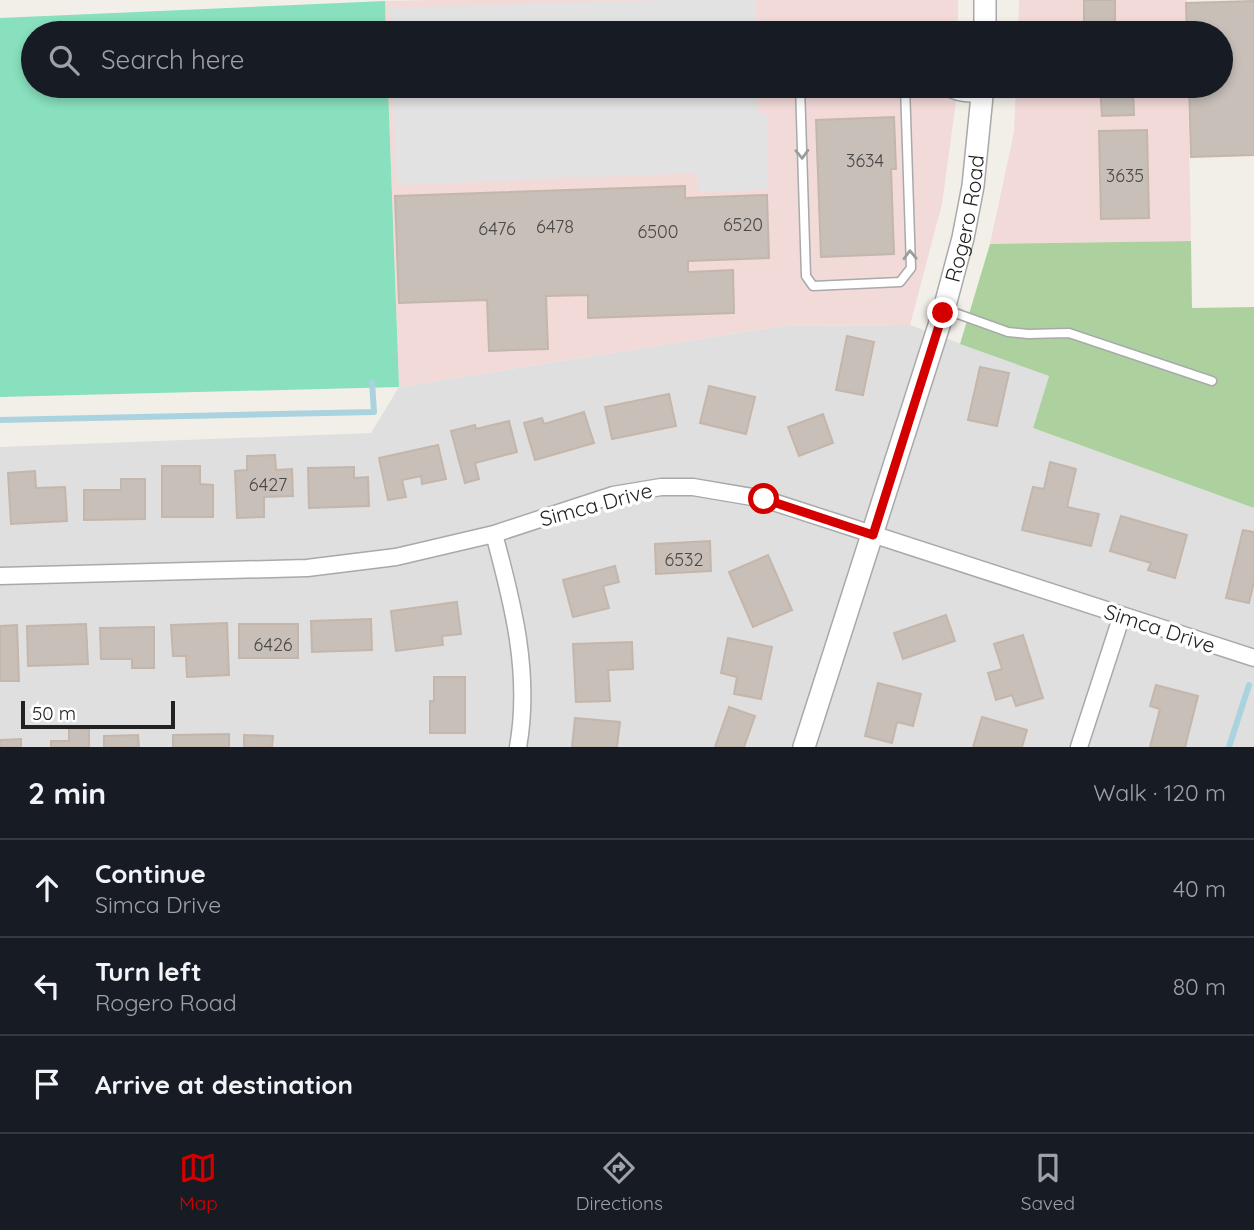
<!DOCTYPE html>
<meta charset="utf-8">
<style>
:root{--surface:#171b24;--page:#20242c;--text:#f1f3f6;--muted:#9ea1a6;--line:#363941;--accent:#d40000}
body{margin:0;font-family:Quicksand,sans-serif;background:var(--page);color:var(--text)}
.scale{position:absolute;left:21px;bottom:18px;width:154px;box-sizing:border-box;padding-left:7px;border:4px solid #222;border-top:0;font-size:19px;line-height:24px;white-space:nowrap;color:#222;-webkit-text-stroke:5px #fff;paint-order:stroke}
.stop{position:absolute;width:21px;height:21px;margin:-16px;border:5px solid #d40000;border-radius:50%;background:#fff}
.stop.end{background:#d40000;border-color:#fff;box-shadow:0 2px 7px #0008}
.list{margin:0;padding:0;list-style:none}
h2{display:flex;justify-content:space-between;align-items:center;height:91px;margin:0;padding:0 28px;font-size:30px}
h2 small{font-size:23px;font-weight:400;color:var(--muted)}
.list li{display:grid;grid-template-columns:46px 1fr auto;gap:21px;align-items:center;box-sizing:border-box;height:98px;padding:0 28px;border-top:2px solid var(--line)}
.list b{display:block;font-size:26px;white-space:nowrap}
.list p{margin:0;font-size:23px;white-space:nowrap;color:var(--muted)}
.list em{font-size:23px;font-style:normal;color:var(--muted)}
.icon{flex:none;width:38px;height:38px;fill:none;stroke:currentColor;stroke-width:2;stroke-linecap:round;stroke-linejoin:round}
.map{position:relative;flex:none;width:1254px;height:747px;overflow:hidden}
.search{position:absolute;background:var(--surface);box-shadow:0 4px 10px #0003;left:21px;right:21px;top:21px;height:77px;display:flex;align-items:center;gap:18px;box-sizing:border-box;padding:0 24px;border-radius:38px;color:var(--muted);font-size:26px}
.sheet{height:385px;background:var(--surface)}
nav{display:flex;justify-content:space-around;align-items:center;box-sizing:border-box;height:98px;border-top:2px solid var(--line);background:var(--surface);font-size:19px;color:var(--muted)}
nav a{display:grid;justify-items:center;gap:4px}
nav .on{color:var(--accent)}
.map>svg:first-child{display:block}
.residential{fill:#e0dfdf}
.commercial{fill:#f2dad9}
.forest{fill:#add19e}
.pitch{fill:#88e0be}
.parking{fill:#e2e2e2}
.lines{fill:none;stroke-linecap:round;stroke-linejoin:round}
.stream{stroke:#aad3df;stroke-width:6}
.building{fill:#c7bfb8;stroke:#c4b6ab;stroke-width:2}
.service-casing{stroke:#a9a9a9;stroke-width:11}
.minor-casing{stroke:#a9a9a9;stroke-width:19}
.tertiary-casing{stroke:#a9a9a9;stroke-width:24}
.service{stroke:#fff;stroke-width:8}
.minor{stroke:#fff;stroke-width:16}
.tertiary{stroke:#fff;stroke-width:21}
.oneway{stroke:#9c9c9c}
.route{stroke:#d40000;stroke-width:9}
.labels{text-anchor:middle;dominant-baseline:central;stroke-width:7;stroke-linejoin:round;paint-order:stroke}
.number-label{font-size:18px;fill:#4b4948}
.street-label{font-size:21px;fill:#222;stroke:#fff}
</style>
<div class="map">
<svg width="1254" height="747" viewBox="0 0 1254 747">
<rect width="100%" height="100%" fill="#f2efe9"/>
<path class="residential" d="M910 325 1049 376 1033 428 1254 508V747H0V447L371 433 399 387 781 326Z"/>
<path class="commercial" d="M431 0H958V33H386L385 1Z
M1019 0H1187V33H1018Z
M388 86H958L942 204 910 325 781 326 399 387Z
M1016 86H1188L1191 241 990 244 1014 132Z"/>
<path class="forest" d="M1191 241 1192 308 1254 307V508L1033 428 1049 376 960 344 990 244Z"/>
<path class="pitch" d="M385 1 386 33H33V86H388L399 387 0 397V18Z"/>
<path class="parking" d="M661 0H756V33H391L390 8Z
M393 86H756L757 110 767 116V190L699 192 697 173 397 185Z"/>
<g class="lines">
<path class="stream" d="M0 420 374 412 372 382
M1229 747 1249 685"/>
</g>
<path class="building" d="M1084 0H1115V22H1084Z
M1254 1V155L1191 157 1189 86H1221V33H1187L1186 3Z
M1100 86H1133L1134 115 1102 116Z
M894 117 896 169H891L894 254 821 257 816 120Z
M1147 130 1149 218 1101 219 1099 131Z
M685 186V198L767 195 769 258 688 261V272L733 270 734 313 588 318V295L546 296 548 349 489 351 487 300 399 303 395 196Z
M847 336 874 342 863 395 836 390Z
M980 367 1009 373 997 426 968 420Z
M709 386 755 397 746 434 700 423Z
M669 394 676 426 612 439 605 407Z
M584 412 594 443 535 460 524 423 542 418 544 424Z
M823 414 833 443 799 456 788 427Z
M509 421 517 452 475 463 479 479 465 483 451 431 475 425 476 429Z
M438 445 446 479 422 484 421 476 402 480 406 497 388 500 379 458Z
M275 455 276 470 292 469 293 496 264 497V517L237 518 235 471 247 470V456Z
M1050 462 1076 469 1067 507 1099 514 1091 546 1022 530 1033 487 1044 489Z
M162 466H200V484L213 485V517H162Z
M354 467V478L368 477 369 506 309 508 308 468Z
M35 471 36 488 65 487 67 521 11 524 8 473Z
M121 479H145V519L84 520V490H121Z
M1121 516 1187 535 1175 578 1148 570 1151 563 1110 551Z
M1243 530 1254 532V582L1249 603 1226 598Z
M710 541 711 571 656 574 655 544Z
M768 555 792 610 753 627 729 572Z
M615 566 619 582 603 586 609 608 573 617 563 580Z
M457 602 461 634 442 636 443 645 396 651 391 611Z
M946 615 955 641 903 659 894 633Z
M371 619 372 650 312 652 311 621Z
M227 623 229 675 187 677 186 656H173L171 625Z
M86 624 88 664 28 666 27 626Z
M239 624H298V658H239Z
M17 625 19 681H0V626Z
M154 627V668H132V659H101L100 628Z
M1023 635 1043 698 1016 706 1012 695 996 700 988 673 1002 669 994 644Z
M728 638 772 647 761 699 734 694 737 677 721 673Z
M632 642 633 669 608 670 610 701 576 702 573 644Z
M434 677H465V733H430V701H434Z
M878 683 921 694 913 726 897 722 892 743 865 736Z
M1156 685 1198 696 1185 747H1150L1160 709 1150 706Z
M729 707 755 716 744 747H715Z
M982 717 1027 730 1022 747H973Z
M575 718 620 722 617 747H572Z
M69 728 89 729V747H51V741H69Z
M229 734V747H173V735Z
M138 735 139 747H104V736Z
M244 735 273 736 272 747H244Z
M21 739V747H0V740Z"/>
<g class="lines">
<g class="service-casing">
<path id="service" d="M800 86 806 276 813 286 900 282 911 268 905 86
M940 86C953 98 965 97 982 98
M944 309 1008 332 1028 334 1069 333 1212 381"/>
</g>
<g class="minor-casing">
<path id="minor" d="M494 534C513 604 531 674 518 747
M0 576 307 568 396 557 494 534 613 495 661 487H693L764 499 1254 658
M1079 747 1122 615"/>
</g>
<g class="tertiary-casing">
<g id="tertiary">
<path d="M985 33V0"/>
<path id="s1" d="M804 747 943 313 963 238 973 186 983 86"/>
</g>
</g>
<use href="#service" class="service"/>
<use href="#minor" class="minor"/>
<use href="#tertiary" class="tertiary"/>
</g>
<defs><path id="oneway-chevron" d="M-2-3.5L2.5 0L-2 3.5" fill="none" stroke-width="1.6" stroke-linecap="round" stroke-linejoin="round" transform="scale(1.75)"/></defs>
<g class="oneway">
<use href="#oneway-chevron" transform="translate(802 154) rotate(88)"/>
<use href="#oneway-chevron" transform="translate(910 255) rotate(-92)"/>
</g>
<g class="lines">
<path class="route" d="M764 499 873 535 943 313"/>
</g>
<g class="labels">
<g class="number-label">
<text x="865" y="160">3634</text>
<text x="1125" y="175">3635</text>
<text x="743" y="224">6520</text>
<text x="555" y="226">6478</text>
<text x="497" y="228">6476</text>
<text x="658" y="231">6500</text>
<text x="268" y="484">6427</text>
<text x="684" y="559">6532</text>
<text x="273" y="644">6426</text>
</g>
<g class="street-label">
<text stroke="none"><textPath href="#s1" startOffset="553">Rogero Road</textPath></text>
<text transform="translate(596 504) rotate(-15)">Simca Drive</text>
<text transform="translate(1160 628) rotate(18)">Simca Drive</text>
</g>
</g>
</svg>
<div class="scale">50 m</div>
<div class="stop" style="left:764px;top:499px"></div>
<div class="stop end" style="left:943px;top:313px"></div>
<div class="search"><svg class="icon" aria-label="search" viewBox="0 0 24 24"><circle cx="10" cy="10" r="6"/><path d="M15 15l6 6"/></svg>Search here</div>
</div>
<section class="sheet">
<h2>2 min<small>Walk · 120 m</small></h2>
<ul class="list">
<li><svg class="icon" aria-label="ahead" viewBox="0 0 24 24"><path d="M12 20V5M6 11l6-6 6 6"/></svg><div><b>Continue</b><p>Simca Drive</p></div><em>40 m</em></li>
<li><svg class="icon" aria-label="left" viewBox="0 0 24 24"><path d="M17 20v-9H6M10 6l-5 5 5 5"/></svg><div><b>Turn left</b><p>Rogero Road</p></div><em>80 m</em></li>
<li><svg class="icon" aria-label="arrive" viewBox="0 0 24 24"><path d="M6 21V4h12l-3 4 3 4H6"/></svg><div><b>Arrive at destination</b></div></li>
</ul>
</section>
<nav>
<a class="on"><svg class="icon" aria-label="map" viewBox="0 0 24 24"><path d="M3 6l6-2 6 2 6-2v14l-6 2-6-2-6 2zM9 4v14M15 6v14"/></svg>Map</a>
<a><svg class="icon" aria-label="directions" viewBox="0 0 24 24"><path d="M12 3l9 9-9 9-9-9zM9 14v-3h6M13 9l2 2-2 2"/></svg>Directions</a>
<a><svg class="icon" aria-label="saved" viewBox="0 0 24 24"><path d="M7 4h10v16l-5-4-5 4z"/></svg>Saved</a>
</nav>
